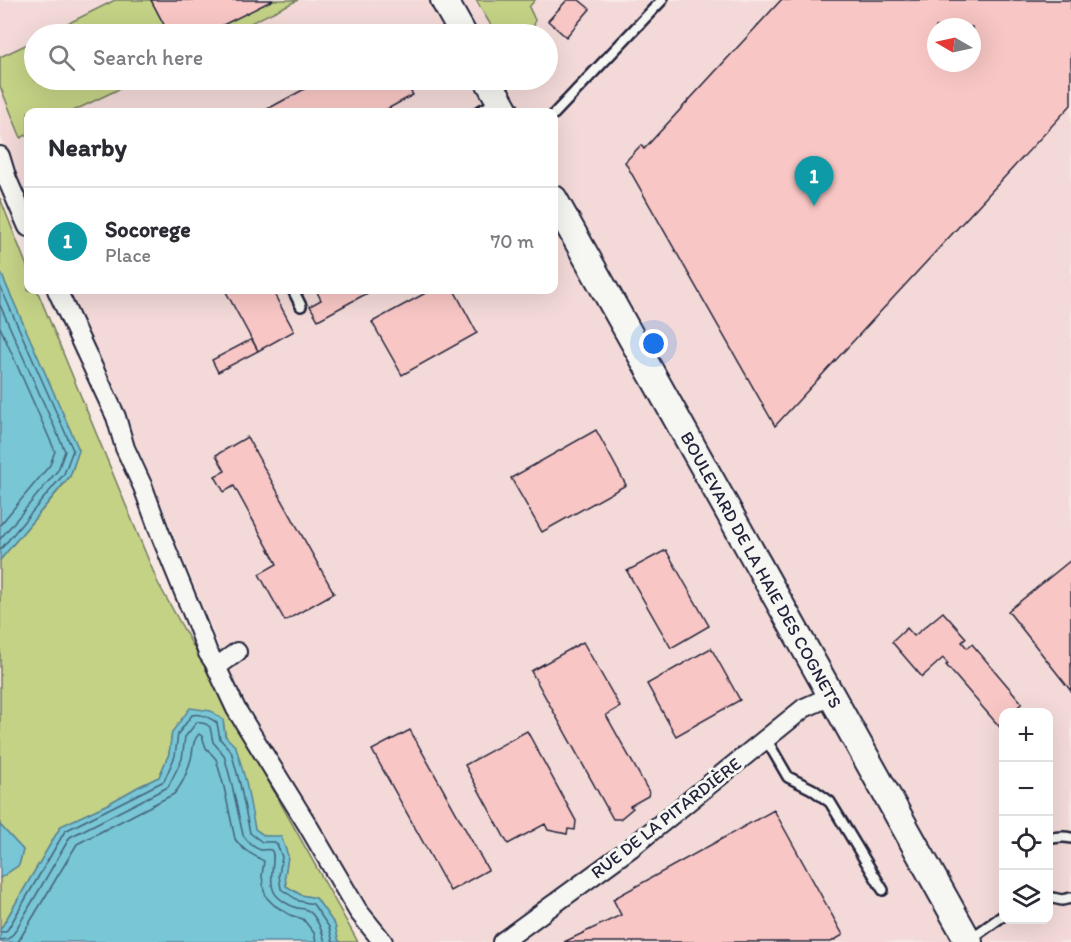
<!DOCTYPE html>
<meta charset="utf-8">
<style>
:root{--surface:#fff;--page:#f2f2f3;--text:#2b2b33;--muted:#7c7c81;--line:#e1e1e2;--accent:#c8321e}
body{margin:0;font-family:Itim,sans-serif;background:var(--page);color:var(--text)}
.controls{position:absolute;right:18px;bottom:18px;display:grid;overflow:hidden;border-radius:12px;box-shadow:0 6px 24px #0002}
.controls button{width:54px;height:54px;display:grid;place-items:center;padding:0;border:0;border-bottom:2px solid var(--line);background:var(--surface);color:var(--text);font:30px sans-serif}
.compass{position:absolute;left:927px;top:18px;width:54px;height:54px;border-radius:50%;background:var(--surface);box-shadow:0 6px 24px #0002;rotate:279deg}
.you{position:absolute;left:654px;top:344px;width:21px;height:21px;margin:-15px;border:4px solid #fff;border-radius:50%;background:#1a73e8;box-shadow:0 0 0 9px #1a73e833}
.badge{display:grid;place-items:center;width:39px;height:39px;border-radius:50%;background:var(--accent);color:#fff;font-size:20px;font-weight:700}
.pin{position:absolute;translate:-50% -50px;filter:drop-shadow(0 2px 3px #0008)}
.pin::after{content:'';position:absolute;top:32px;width:21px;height:18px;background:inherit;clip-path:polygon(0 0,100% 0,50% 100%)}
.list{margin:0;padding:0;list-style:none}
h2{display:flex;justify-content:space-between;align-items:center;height:78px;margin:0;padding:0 24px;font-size:26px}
h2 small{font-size:20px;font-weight:400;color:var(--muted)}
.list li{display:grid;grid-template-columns:39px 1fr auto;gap:18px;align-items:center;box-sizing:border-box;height:108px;padding:0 24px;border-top:2px solid var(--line)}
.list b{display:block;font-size:22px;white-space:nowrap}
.list p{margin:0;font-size:20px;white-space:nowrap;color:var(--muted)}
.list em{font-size:20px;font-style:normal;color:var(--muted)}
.icon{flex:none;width:33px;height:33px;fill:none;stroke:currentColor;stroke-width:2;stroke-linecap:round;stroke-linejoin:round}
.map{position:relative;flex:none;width:1071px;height:942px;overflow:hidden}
.search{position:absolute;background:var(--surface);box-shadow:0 6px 24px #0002;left:24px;top:24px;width:534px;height:66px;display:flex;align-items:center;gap:15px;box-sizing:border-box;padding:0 21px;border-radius:33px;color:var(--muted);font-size:22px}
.panel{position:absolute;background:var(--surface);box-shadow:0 6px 24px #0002;left:24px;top:108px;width:534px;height:186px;border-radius:12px}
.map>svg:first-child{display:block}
.built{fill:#f3dad8;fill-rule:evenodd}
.green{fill:#c4d286;stroke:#737a60;stroke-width:1.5}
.water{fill:#78c6d6;stroke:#568498;stroke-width:1.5}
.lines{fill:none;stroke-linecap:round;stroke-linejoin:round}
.shore{stroke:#446479;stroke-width:1.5}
.building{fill:#f8c7c5;stroke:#22223b;stroke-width:1.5;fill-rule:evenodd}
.service-casing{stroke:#22223b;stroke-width:14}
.minor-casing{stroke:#22223b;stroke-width:22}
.secondary-casing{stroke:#22223b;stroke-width:30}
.service{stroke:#f6f6f2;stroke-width:9}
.minor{stroke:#f6f6f2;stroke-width:18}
.secondary{stroke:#f6f6f2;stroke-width:26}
.labels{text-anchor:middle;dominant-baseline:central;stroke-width:6;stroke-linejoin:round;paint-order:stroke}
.street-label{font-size:18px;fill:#22223b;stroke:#f6f6f2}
</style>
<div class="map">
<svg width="1071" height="942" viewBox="0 0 1071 942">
<rect width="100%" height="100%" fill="#f7e8e4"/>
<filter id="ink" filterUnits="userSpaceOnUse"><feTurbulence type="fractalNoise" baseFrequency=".0167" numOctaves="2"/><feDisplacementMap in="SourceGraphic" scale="12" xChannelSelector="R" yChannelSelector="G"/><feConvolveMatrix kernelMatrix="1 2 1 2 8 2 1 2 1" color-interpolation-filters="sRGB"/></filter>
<g filter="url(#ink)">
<path class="built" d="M0 0H1071V942H384L243 705 145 464 65 290H554V112H28V210L14 179 0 133ZM936 27H972V63H936ZM34 34H548V80H34ZM1004 712H1048V920H1004Z"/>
<path class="green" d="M115 0H151L169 34H47Z
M273 0H298L228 34H205Z
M476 0H535L529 7 535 20 534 27 537 33 535 34H496Z
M34 41V80H138L71 112H28V134L21 138 0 86V57Z
M0 198 28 269V290H37L158 583 358 942H340L338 939 335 925 316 898 301 895 286 886 285 875 288 856 281 837 265 836 255 829C247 792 227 756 223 720L172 732 169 754 159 777 138 787 108 804 61 826 0 930V878L19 865 23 850 0 825V560L70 477 79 450 0 271Z"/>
<path class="water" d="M0 271 79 450 70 476 0 560Z
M190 708 211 711 223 720 225 736 236 747 246 782 255 829 265 836H281L288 856 285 875 286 886 301 895 316 898 335 925 338 939 340 942H0V930L61 826 108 804 138 787 159 777 169 754 172 732Z
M0 825 23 850 19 865 0 878Z"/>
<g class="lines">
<path class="shore" d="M0 286 73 450 64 474 0 550
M0 305 65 451 58 470 0 539
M0 327 55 451 50 465 0 525
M0 932H5L8 929 65 831 164 781 175 756 178 734 192 715C201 713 209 717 217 723L220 739 231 751 240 784 250 833 262 842H275L277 844 282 857 279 875 281 889 299 901 313 904 329 927 333 942
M0 940 8 939 14 933 70 837 168 787 182 759 185 737 197 722 206 724 210 727 213 742 224 755 232 785 243 835C247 841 254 848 261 850 265 850 268 849 271 850 278 855 265 884 277 896 282 901 291 906 297 908 300 909 304 908 307 910 316 914 323 933 325 942
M18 942 77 844 174 794C182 785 187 773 190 762 194 752 191 742 199 734L202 736 206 748 216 759 224 787 235 839C242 850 253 855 264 861L262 876 264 891 267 898 274 905 290 915 303 919 314 933 316 942"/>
</g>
<path class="building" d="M151 0H273L205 34H169Z
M567 0H579L590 9 566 37 548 21Z
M781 0H1071V105L775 426 625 162 641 145 644 149ZM936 27H972V63H936Z
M321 80H404L413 95 382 112H262Z
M225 290H272L294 331 258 351Z
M316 290H373L318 320 310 306 321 300Z
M431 290H454L477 333 402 375 372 322Z
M252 339 258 351 218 372 212 360Z
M596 430 626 485 542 532 511 478Z
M247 437 334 593 285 621 259 574 277 564 234 486 224 492 215 476 225 471 216 455Z
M666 550 709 626 671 648 627 571Z
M1071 560V691L1008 611Z
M943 612 966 638 962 642 967 648 972 644 1022 703 1016 709 1019 712H1004V732L946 665 948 664 943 658 922 677 892 642 907 628 914 636Z
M583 642 620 707 606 715 649 792 648 796 630 806 633 808 620 819H613L531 671Z
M711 648 740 700 676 736 647 684Z
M410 730 488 870 450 891 372 750Z
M527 731 576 821 575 830 568 829 567 834 548 830 545 824 508 844 465 765Z
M774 810 843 935 831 942H564L621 915 613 899Z"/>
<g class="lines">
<g class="service-casing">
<path id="service" d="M478 112 497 102
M554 114 662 0
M293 290 301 306
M766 739 788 777 812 789 830 802 883 890
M1048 839C1056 837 1063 836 1071 838
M1048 897 1062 900 1071 898
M969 940 1004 915"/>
</g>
<g class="minor-casing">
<path id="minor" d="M0 156 7 179 28 227
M57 290 116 417 125 448 143 487 161 536 197 624 208 653 214 662 222 663 237 652
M214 662 236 709 307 824 358 911 383 942
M502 942 632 847 804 708 831 696"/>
</g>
<g class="secondary-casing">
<path id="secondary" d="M444 0 463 34
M488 80 506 112
M554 199 969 942"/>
</g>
<use href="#service" class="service"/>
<use href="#minor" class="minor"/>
<use href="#secondary" class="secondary"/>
</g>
</g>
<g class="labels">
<g class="street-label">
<text transform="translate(761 570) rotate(61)">BOULEVARD DE LA HAIE DES COGNETS</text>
<text transform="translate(666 818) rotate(-38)">RUE DE LA PITARDIÈRE</text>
</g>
</g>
</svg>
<div class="controls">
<button>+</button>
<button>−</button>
<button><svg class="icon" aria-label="locate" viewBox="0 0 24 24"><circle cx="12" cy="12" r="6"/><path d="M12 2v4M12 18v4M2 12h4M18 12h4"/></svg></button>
<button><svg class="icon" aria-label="layers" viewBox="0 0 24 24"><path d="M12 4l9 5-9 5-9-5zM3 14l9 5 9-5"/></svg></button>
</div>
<svg class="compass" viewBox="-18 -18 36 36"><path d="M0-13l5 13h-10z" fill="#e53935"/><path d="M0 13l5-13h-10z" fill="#7c7c81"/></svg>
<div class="you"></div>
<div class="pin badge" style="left:814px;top:206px;background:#0f9aa8">1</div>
<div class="search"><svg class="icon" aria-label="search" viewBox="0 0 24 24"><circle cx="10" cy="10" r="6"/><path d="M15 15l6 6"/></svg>Search here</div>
<section class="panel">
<h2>Nearby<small></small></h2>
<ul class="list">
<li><span class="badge" style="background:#0f9aa8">1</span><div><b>Socorege</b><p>Place</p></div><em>70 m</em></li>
</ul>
</section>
</div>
